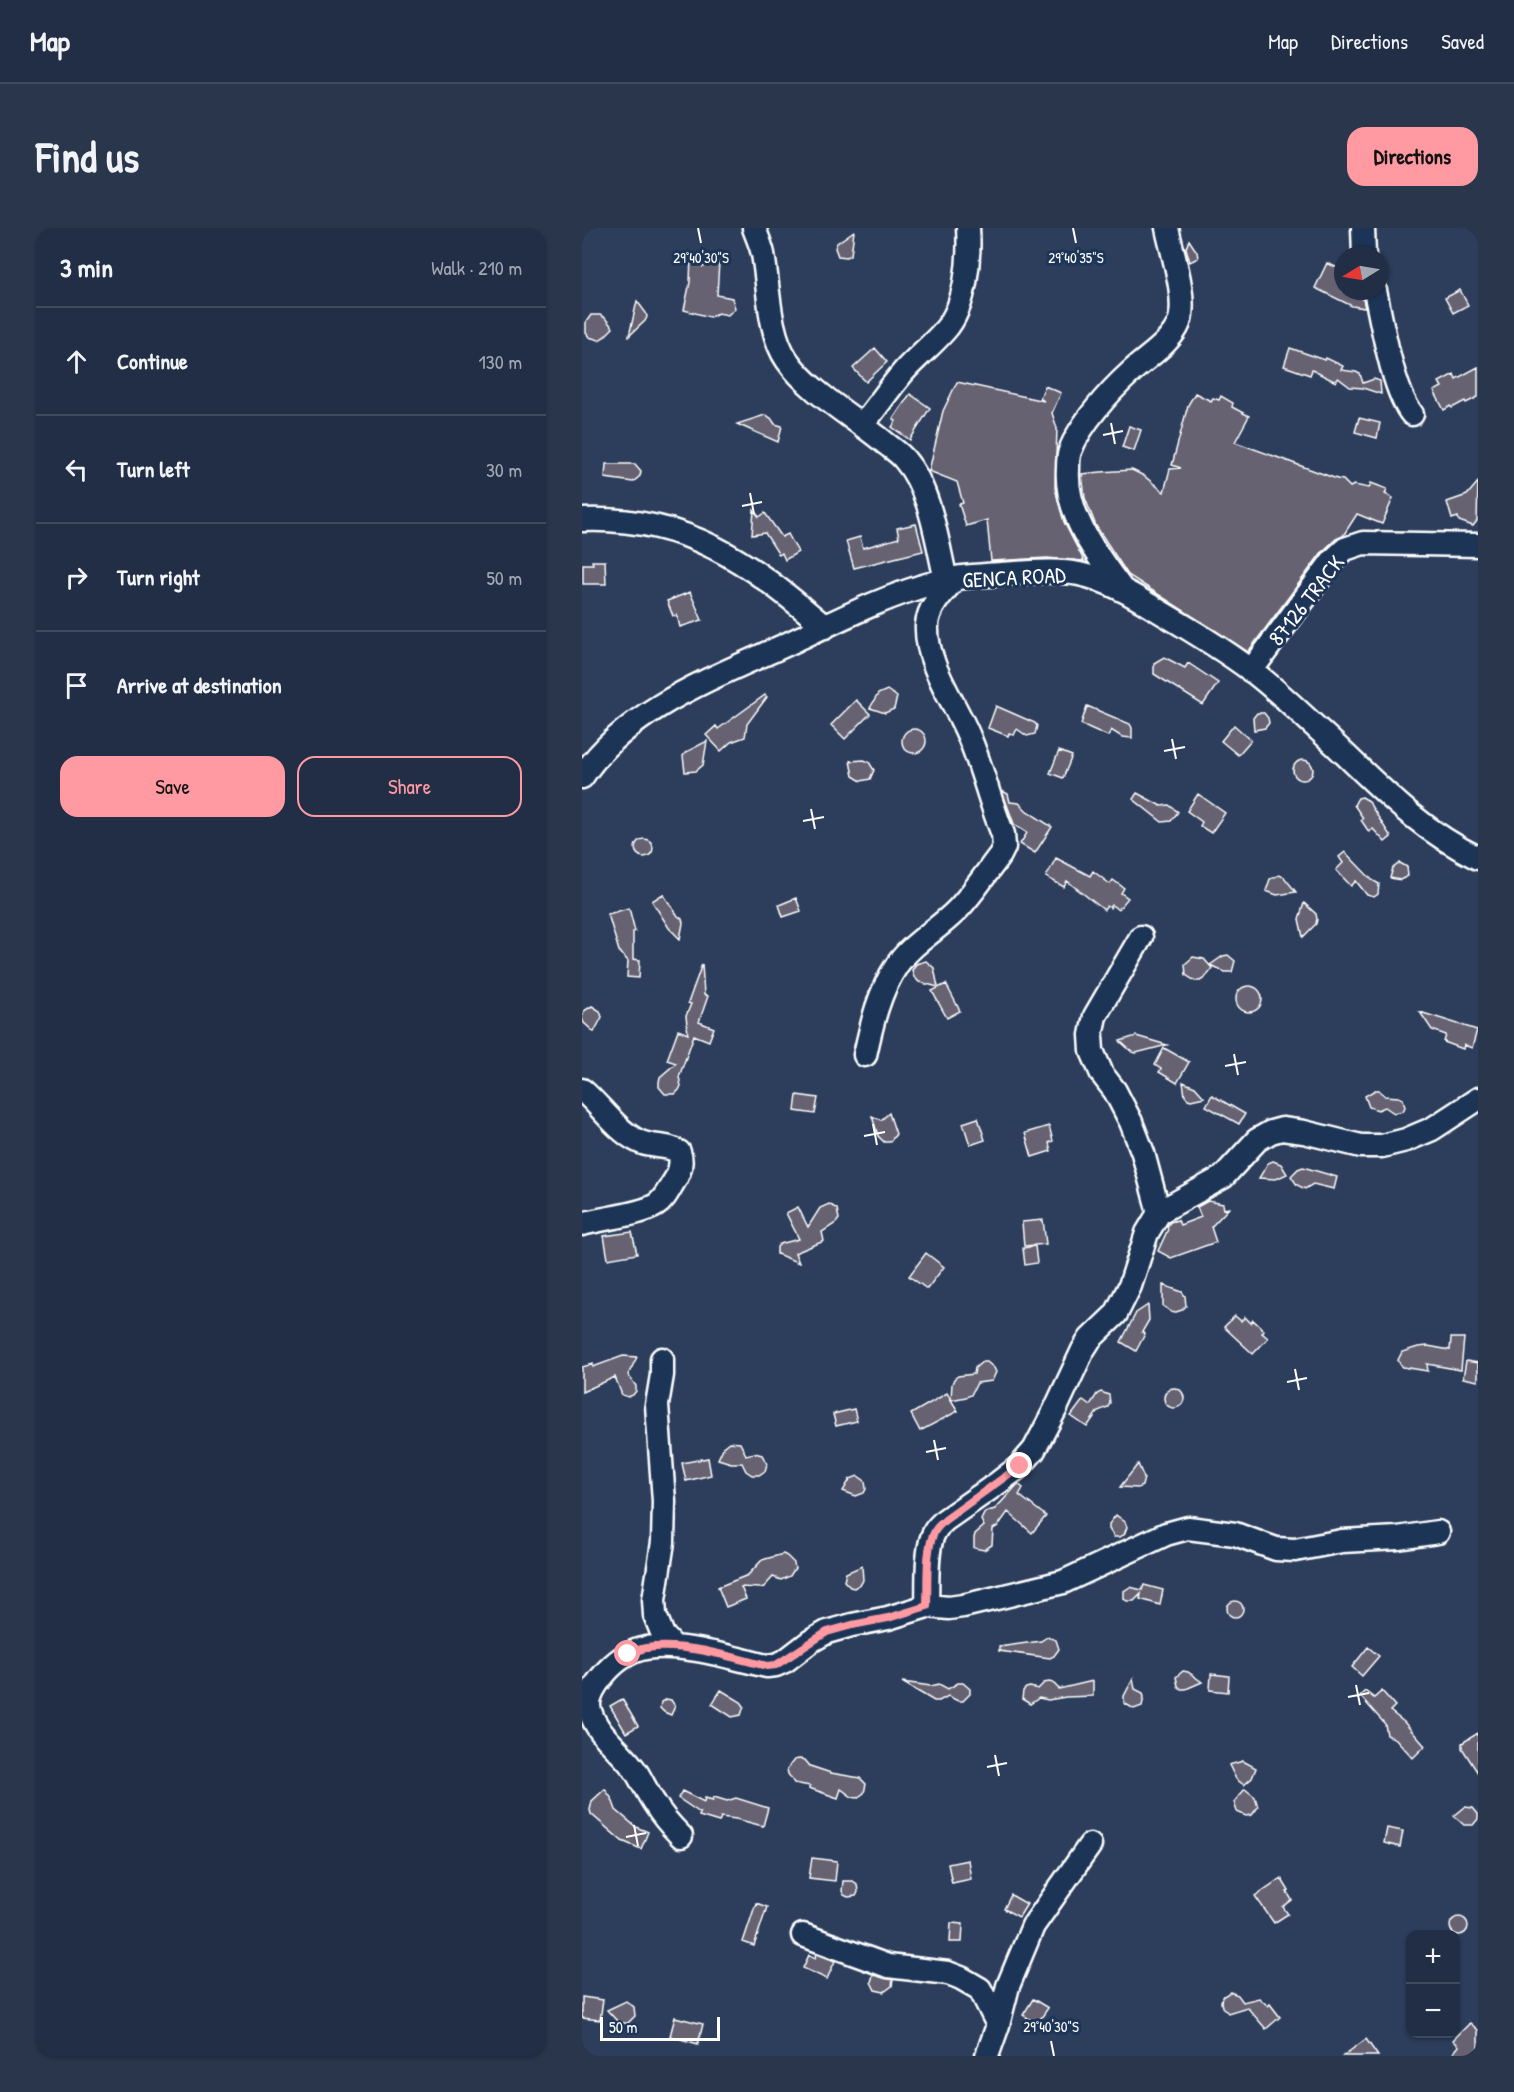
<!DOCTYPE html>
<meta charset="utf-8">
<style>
:root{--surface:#212e45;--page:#29364c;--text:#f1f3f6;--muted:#a2a8b3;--line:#3e4a5e;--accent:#ff9aa2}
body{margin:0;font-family:"Patrick Hand",sans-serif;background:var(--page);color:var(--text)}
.controls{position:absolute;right:18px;bottom:18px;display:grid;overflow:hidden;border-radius:12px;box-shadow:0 2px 4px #0004}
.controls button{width:54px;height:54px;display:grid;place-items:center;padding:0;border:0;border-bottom:2px solid var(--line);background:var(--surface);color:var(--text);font:30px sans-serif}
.compass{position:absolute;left:752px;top:18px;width:54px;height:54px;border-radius:50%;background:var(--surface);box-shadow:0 2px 4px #0004;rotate:259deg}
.scale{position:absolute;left:18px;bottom:15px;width:120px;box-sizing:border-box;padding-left:6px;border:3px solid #fff;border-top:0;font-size:16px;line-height:21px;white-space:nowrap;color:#fff;-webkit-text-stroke:4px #1d3557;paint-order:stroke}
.stop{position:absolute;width:18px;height:18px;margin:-14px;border:4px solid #ff9aa2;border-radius:50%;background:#fff}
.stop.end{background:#ff9aa2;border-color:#fff;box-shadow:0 2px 6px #0008}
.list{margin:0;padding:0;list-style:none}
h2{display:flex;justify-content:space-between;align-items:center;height:78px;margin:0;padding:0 24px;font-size:26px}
h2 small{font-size:20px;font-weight:400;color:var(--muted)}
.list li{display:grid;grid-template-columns:39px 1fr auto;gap:18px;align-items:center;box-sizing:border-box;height:108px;padding:0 24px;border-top:2px solid var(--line)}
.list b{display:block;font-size:22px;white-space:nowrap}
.list em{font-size:20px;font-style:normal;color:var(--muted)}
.actions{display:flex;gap:12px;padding:18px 24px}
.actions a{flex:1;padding:14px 0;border:2px solid var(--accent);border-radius:18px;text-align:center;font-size:21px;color:var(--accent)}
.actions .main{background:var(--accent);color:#111}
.icon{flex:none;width:33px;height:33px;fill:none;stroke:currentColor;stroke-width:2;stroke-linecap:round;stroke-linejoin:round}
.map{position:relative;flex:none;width:896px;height:1828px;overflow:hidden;border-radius:18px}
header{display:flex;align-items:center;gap:36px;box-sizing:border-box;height:84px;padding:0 30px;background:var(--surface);border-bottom:2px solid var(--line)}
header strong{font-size:28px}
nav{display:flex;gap:33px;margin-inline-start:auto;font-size:21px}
.intro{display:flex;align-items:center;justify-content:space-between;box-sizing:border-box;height:144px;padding:0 36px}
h1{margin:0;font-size:42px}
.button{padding:15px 27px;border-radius:18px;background:var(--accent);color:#111;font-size:21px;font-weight:700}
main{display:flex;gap:36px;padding:0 36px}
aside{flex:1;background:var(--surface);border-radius:18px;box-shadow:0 2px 4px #0004}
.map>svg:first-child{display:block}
.building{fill:#666271;stroke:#fff;stroke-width:1.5}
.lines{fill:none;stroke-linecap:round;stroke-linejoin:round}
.minor-casing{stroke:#fff;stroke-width:27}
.minor{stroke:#1d3557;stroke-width:22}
.route{stroke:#ff9aa2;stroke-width:8}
.ticks{fill:none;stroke:#fff;stroke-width:2}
.labels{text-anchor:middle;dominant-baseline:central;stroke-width:6;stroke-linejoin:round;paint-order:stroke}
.street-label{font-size:22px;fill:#fff;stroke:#1d3557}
.ticks-label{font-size:15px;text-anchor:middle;fill:#fff;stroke:#1d3557;stroke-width:6;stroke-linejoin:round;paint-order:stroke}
</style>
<header>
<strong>Map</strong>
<nav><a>Map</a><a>Directions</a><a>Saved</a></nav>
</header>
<div class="intro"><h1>Find us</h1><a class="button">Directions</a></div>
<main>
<aside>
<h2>3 min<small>Walk · 210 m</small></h2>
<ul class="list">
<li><svg class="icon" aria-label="ahead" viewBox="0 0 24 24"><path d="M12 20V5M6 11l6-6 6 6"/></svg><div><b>Continue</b></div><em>130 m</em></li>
<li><svg class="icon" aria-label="left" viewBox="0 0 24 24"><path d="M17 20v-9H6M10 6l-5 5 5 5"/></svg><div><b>Turn left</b></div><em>30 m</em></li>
<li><svg class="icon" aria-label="right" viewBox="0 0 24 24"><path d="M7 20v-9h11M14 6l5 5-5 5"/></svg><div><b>Turn right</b></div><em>50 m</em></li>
<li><svg class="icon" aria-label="arrive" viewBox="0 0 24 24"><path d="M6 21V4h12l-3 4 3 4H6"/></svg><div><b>Arrive at destination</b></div></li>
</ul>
<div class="actions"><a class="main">Save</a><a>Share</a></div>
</aside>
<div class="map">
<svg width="896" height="1828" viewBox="0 0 896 1828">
<rect width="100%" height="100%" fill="#2c3e5c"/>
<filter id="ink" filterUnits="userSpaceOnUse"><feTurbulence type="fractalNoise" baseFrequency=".0167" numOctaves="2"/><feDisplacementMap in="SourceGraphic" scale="12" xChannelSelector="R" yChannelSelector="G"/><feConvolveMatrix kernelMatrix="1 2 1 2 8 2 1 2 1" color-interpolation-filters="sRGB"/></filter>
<g filter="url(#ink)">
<path class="building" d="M272 3 269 27 265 29 256 28 253 20 255 15Z
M607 12 615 24 616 30 608 34 604 20Z
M109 27 121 28V39L137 34 135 67 150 70 153 80 146 87 136 85 128 89 102 82 108 54Z
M745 35 758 41 755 47 761 50V63H774L780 66 783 80 770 78 733 60Z
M878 62 886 77 871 85 863 70Z
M55 73 64 85 65 89 63 93 47 108Z
M9 87H18L23 90 31 100 22 109 17 112 7 109 4 105V94Z
M293 120 305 134 284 154 271 140Z
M708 120 743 132 744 130 761 138 759 142 774 144 778 146 781 155 792 151 798 153 799 166 781 160 768 159 756 150 754 154 730 142 728 147 702 138Z
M896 139V169L884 175 883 173 870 180 869 178 862 182 852 163 860 159 857 154 872 146 874 151Z
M375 154 462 173 458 170 463 158 479 165 470 185 475 200 473 260 482 294 502 333 465 330 409 333 405 292 384 298 377 276 381 275 375 254 347 243 361 183Z
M613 165 629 173 631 170 637 172 639 168 651 175 650 179 667 188 653 214 755 251 761 252 768 259 772 257 787 260 789 255 805 261 803 266 811 270 800 296 775 286 761 308 754 311 740 324 666 424 546 347 514 298 503 270 500 246 519 244 550 242 562 248 582 264 588 241 599 240 590 237 606 177Z
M328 166 348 180 328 212 310 199 314 193 311 191Z
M183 187 189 190 193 196 200 198 196 214 155 196Z
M777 190 798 195 795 210 773 204Z
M547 198 559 202 552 223 540 219Z
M24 236H53L59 243 58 248 51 254 23 250Z
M896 254 895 293 891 298 877 293 876 289 870 291 865 274 885 267Z
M172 282 177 289 183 285 200 309 206 306 216 324 203 332 200 325 197 327 183 305 170 307Z
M334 296 341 323 272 340 264 313 278 309 281 320 317 310 315 300Z
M10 333H23L24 356H1V336H11Z
M108 364 120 392 98 399 95 387 91 388 85 373Z
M582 429 603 440 606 435 636 455 621 477 572 446V435Z
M305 462 315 469 312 481 303 485 288 480 296 466Z
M183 467 185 469 165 496 163 509 149 514 139 523 124 507 134 498 136 501Z
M274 472 288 486 263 511 249 497Z
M414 478 453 495 455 498 453 506 445 508 435 501 432 507 427 505 426 508 406 500Z
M505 478 548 496 550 500V510L540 509 529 502 526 508 499 496Z
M675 485H682L686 490 687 495 683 500 672 502 671 490Z
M652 497 669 512 656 527 639 513Z
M320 513a12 12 0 1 1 24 0a12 12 0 1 1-24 0Z
M125 513 121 537 114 543 103 544 101 528 104 524Z
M477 523 490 528 481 550 468 545Z
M282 532 287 534 292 542 288 551 279 553 271 548 268 533Z
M711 542a10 10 0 1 1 20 0a10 10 0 1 1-20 0Z
M420 563 426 566 428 574 437 575 445 583 470 599 453 625 438 616 445 605 432 596Z
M555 565 579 578 587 577 596 584 589 593 580 594 551 571Z
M616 566 643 585 629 605 618 598 620 594 605 583Z
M780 569 787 573 789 578 809 609 803 614 791 601 787 604 779 592 781 590 772 577 776 570Z
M53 620a9 9 0 1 1 18 0a9 9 0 1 1-18 0Z
M763 624 790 652 797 656 796 666 792 669 785 667 774 653 769 658 754 642 761 635 757 629Z
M474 630 508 648 511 643 528 656 531 652 542 660 539 665 546 670 536 682 530 677 528 680 525 678 522 682 485 653 482 659 464 649Z
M818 635 825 639 826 648 818 652 808 650 811 640Z
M697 647 702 649 714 664 695 667 684 663 688 651Z
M81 666 96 688 100 691 101 695 98 711 87 700 70 673Z
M214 670 219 683 201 689 197 677Z
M722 675 734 686 735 691 734 696 721 709 717 691Z
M47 680 53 703 51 704V731L58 732 57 750 45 749 46 733 37 723 26 686Z
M646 727 653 733 650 744H643L628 737 641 728Z
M611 729 622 731 630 740 623 750 618 753H613L604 747 603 736Z
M344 733 352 740 356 759 337 754 332 749 330 742 334 736Z
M120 736 122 767 126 768 117 794 132 800 127 813 112 807 97 849 99 858 97 862 93 866H83L77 859V854L78 849 94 835 85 832 96 802 106 806 104 788 109 776 106 775Z
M364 756 378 783 365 790 350 763Z
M654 771a13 13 0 1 1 26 0a13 13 0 1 1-26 0Z
M10 778 18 783 20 789 12 804 2 795 0 790 2 783Z
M838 784 895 802 890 820 882 817 881 821 862 814 864 807 850 802Z
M554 808 585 817 554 825 550 824 538 813Z
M582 820 607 834 595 855 577 844 579 841 573 837Z
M601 854 613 859 622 869 609 872 606 871 603 868Z
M793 862H797L803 868 817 869 821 871 823 879 821 883 812 885 803 879 796 882 787 879 783 868Z
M215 867 236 870 233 886 213 883Z
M630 867 663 886 657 896 624 878Z
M307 885 314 906 308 914H302L296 908 290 888 299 892Z
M396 890 403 912 388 917 381 895Z
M467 898 471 913 467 915 469 923 450 929 443 905Z
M691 933 699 936 705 946 694 951 677 950 686 935Z
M721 939 755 949 752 961 731 956 723 961 715 957 709 948 716 941Z
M626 973 641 976 642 981 647 980 629 999 634 1014 589 1030 576 1023 586 1001 585 999 588 994 596 992 598 997 619 989 615 979Z
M247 976 255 981 257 991 254 995 240 1004 242 1013 213 1025 217 1035 195 1026V1019L198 1016 217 1011 204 985 216 979 226 999 238 980Z
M461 992 464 1016 442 1018 440 994Z
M50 1004 55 1026 26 1031 22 1008Z
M453 1018 455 1035 443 1037 441 1020Z
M344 1025 362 1039 345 1061 327 1048Z
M581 1057 600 1064 603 1068 604 1078 600 1082 591 1085 581 1078Z
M566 1077 567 1092 560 1104 563 1106 554 1123 539 1114 554 1085Z
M653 1088 659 1093 663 1089 669 1095 671 1092 682 1102 680 1105 686 1110 671 1126 642 1099Z
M869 1110H882L879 1142 845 1136 846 1143 821 1139 818 1136 816 1132 820 1124 836 1119 846 1118 868 1122Z
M41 1128 55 1129 46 1147 54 1158V1163L51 1167 46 1169 40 1167 33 1149 0 1164V1139L11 1136V1139Z
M884 1133 896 1135V1153L881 1150Z
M400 1134H405L412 1140 414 1144 410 1153 395 1155 389 1167 384 1169 369 1172 376 1183 338 1203 329 1186 365 1165 369 1171 370 1156 372 1151 376 1148 392 1146 393 1140Z
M582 1170a10 10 0 1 1 20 0a10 10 0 1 1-20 0Z
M519 1164 527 1167 528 1175 526 1179 516 1183 505 1199 489 1188 501 1172 508 1177 515 1166Z
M272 1181 275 1193 254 1198 251 1186Z
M147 1214 158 1215 164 1227 173 1225 180 1227 185 1236 183 1243 177 1247H170L164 1243 160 1235H149L136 1231 142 1218Z
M126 1230 129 1247 104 1253 100 1235Z
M556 1236 562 1250 560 1258 556 1260 538 1259Z
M276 1248 283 1253 284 1261 282 1265 274 1268 261 1263 268 1251Z
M436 1256 441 1260 437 1267 464 1288 450 1305 426 1284 416 1298 411 1301 410 1317 402 1322 392 1320V1310L393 1306 402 1298 399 1292 403 1284 413 1281Z
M534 1287 543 1294 545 1299 542 1307 537 1309H532L527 1301V1296Z
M201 1326 205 1328 212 1335 213 1340 208 1348 199 1352 191 1349 182 1359 178 1360 159 1359 164 1371 144 1379 136 1359 166 1347 180 1332Z
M280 1338 281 1352 279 1356 272 1360 268 1359 262 1353 264 1345Z
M562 1357 581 1362 578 1377 558 1371 559 1366 552 1373H545L542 1371V1363L548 1359 560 1362Z
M645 1381a8 8 0 1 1 16 0a8 8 0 1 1-16 0Z
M465 1409 474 1412 477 1421 472 1428 468 1430 417 1423V1419L459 1413Z
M786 1419 797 1428 780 1448 770 1439Z
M601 1443 606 1444 620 1454 604 1461H599L596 1458 594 1449Z
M629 1446 647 1448 646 1464 628 1462Z
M551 1451 553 1461 561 1465 562 1469 560 1478 552 1481 542 1475V1468Z
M511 1453V1468L484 1469 466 1472 457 1470 448 1476 440 1471 441 1463 444 1460 448 1459 456 1461 462 1455 467 1454 471 1455 477 1461Z
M320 1454 349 1458 357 1456 366 1461 376 1455H381L388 1461V1466L381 1473H376L366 1468 357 1473H352Z
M139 1462 159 1474 162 1478 159 1487 150 1489 130 1476Z
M783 1463 792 1470 800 1463 813 1478 808 1483 822 1494 843 1518 831 1530 814 1511 805 1507 803 1496 778 1468Z
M40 1471 56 1498 44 1505 28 1478Z
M84 1471 89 1472 93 1478 89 1487 82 1484 78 1480 79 1474Z
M896 1505V1545L880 1520V1515Z
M217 1531 223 1532 228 1538 249 1545 278 1550 284 1556 282 1565 275 1570 270 1569 259 1561 256 1570 227 1560 228 1558 212 1555 206 1546 205 1541 212 1532Z
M661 1533 674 1540 670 1550 662 1557 654 1551 647 1537Z
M23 1561 30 1571 34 1582 54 1599 66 1604 59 1621 40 1613 9 1586 8 1582 10 1573Z
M663 1561 673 1569 676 1579 670 1587 664 1588 655 1584 652 1574Z
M100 1563 122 1574 123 1570 131 1572 132 1569 145 1573 154 1570 186 1580 181 1598 154 1591 139 1589 137 1594 117 1588 118 1585 96 1570Z
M883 1579 891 1580 896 1586V1591L891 1597H882L872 1588Z
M805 1600 821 1603 818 1619 802 1615Z
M230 1630 255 1633 253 1653 227 1650Z
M386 1632 389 1651 370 1655 366 1636Z
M699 1650 707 1663 705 1664 710 1672 701 1679 706 1686 692 1695 673 1668Z
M261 1653H271L275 1656 276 1664 274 1668 266 1669 262 1667 260 1663Z
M429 1667 445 1676 437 1689 422 1681Z
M174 1675 185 1679 172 1718 161 1714Z
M868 1698a9 9 0 1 1 18 0a9 9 0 1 1-18 0Z
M369 1695 381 1696 380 1714H368Z
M235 1726 253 1733 245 1751 221 1740 227 1727 233 1730Z
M291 1747 311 1752 310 1758 302 1764 293 1762 289 1754Z
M648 1764 656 1767 661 1774 677 1770 686 1778 688 1776 698 1789 684 1801 665 1779 646 1785 640 1779 639 1774 640 1769Z
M0 1769 21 1772 18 1792 0 1790Z
M451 1771 466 1780 455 1796 441 1787Z
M44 1773 52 1779 53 1788 46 1795H41L36 1794 25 1782Z
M93 1789 121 1796 116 1816 88 1808Z
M888 1795 896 1802V1828H869L877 1818 871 1812Z
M784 1811 796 1828H761Z"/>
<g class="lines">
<g class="minor-casing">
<path id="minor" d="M172 0C175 8 179 17 181 26 187 58 186 105 205 132 227 164 272 189 302 214 309 220 318 225 323 232 349 262 355 315 364 352
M781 0 782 27
M793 63C800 95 811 163 830 186
M280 197C295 179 308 159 323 142 336 128 351 116 363 102 384 79 388 31 386 0
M0 292C105 288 167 334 243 399
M539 360C514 326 483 286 486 241 486 235 486 228 488 223 498 196 528 163 549 144 565 129 589 115 597 95 606 71 590 25 585 0
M669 443 751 332 763 321 781 315 896 317
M0 549C46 478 142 446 214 412 260 390 306 367 355 354 381 347 408 347 434 345 454 344 476 342 497 346 526 352 552 368 577 383 609 402 641 421 670 443 694 461 715 482 737 502 791 551 830 598 896 630
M559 709 513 788 509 807 510 823 520 846 533 863 549 894 561 925 577 985
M283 827C290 795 297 764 315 737 331 714 357 701 376 681 391 665 404 645 418 627L422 619 421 606C408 575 401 542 388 511 374 475 343 437 345 397 346 379 362 363 373 351
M0 862C19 878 34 902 56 913 69 920 86 916 97 924 101 935 97 946 91 955 86 963 82 972 74 977 58 987 20 990 0 996
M80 1131V1147L75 1177 82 1273 81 1314 72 1372 73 1387 81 1407 92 1419
M345 1378C346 1358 343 1319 353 1303 355 1299 360 1295 363 1292L416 1255 438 1238 452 1222 473 1182 501 1122 508 1111 534 1086 548 1058 565 1005 577 985 583 981 641 949 675 912 689 904 700 901 722 904 779 918H800L824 912 850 901 896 871
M99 1608C89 1598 80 1588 73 1576 66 1566 61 1555 55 1545 41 1523 16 1509 8 1483 4 1471 12 1459 19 1450 30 1436 46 1423 64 1420 99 1414 151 1430 185 1438L194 1437 203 1433 229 1413 245 1404 270 1397 306 1390 345 1378 367 1380 381 1378 481 1354 584 1306 606 1300 653 1306 694 1321 713 1322 760 1313 816 1310 856 1304
M221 1707 306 1738 366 1745 379 1750 398 1761 416 1797
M405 1828 416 1797 426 1758 451 1698 508 1617"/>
</g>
<use href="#minor" class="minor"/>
</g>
</g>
<g class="lines" filter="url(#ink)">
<path class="route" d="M46 1426C52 1424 58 1421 64 1420 101 1414 149 1429 185 1438L194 1437 245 1404 270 1397 306 1390 345 1378C346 1358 343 1319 353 1303 355 1299 360 1295 363 1292L438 1238"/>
</g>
<path class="ticks" d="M116 0 119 15M491 0 494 15M529 195 533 216M521 207 541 203M168 265 172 286M160 278 180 274M590 511 594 531M582 523 603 519M229 581 233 601M221 593 242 589M652 826 656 847M643 838 664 834M291 896 295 917M282 908 303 904M713 1141 717 1162M705 1154 725 1150M352 1212 356 1232M344 1224 364 1220M774 1457 778 1477M766 1469 787 1465M413 1527 417 1548M405 1539 425 1535M52 1597 56 1618M44 1609 64 1605M469 1813 472 1828"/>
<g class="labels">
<g class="street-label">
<text transform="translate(432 349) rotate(-3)">GENCA ROAD</text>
<text transform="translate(724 372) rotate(-52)">87126 TRACK</text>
</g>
</g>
<g class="ticks-label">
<text x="119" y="35">29°40'30"S</text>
<text x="494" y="35">29°40'35"S</text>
<text x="469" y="1804">29°40'30"S</text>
</g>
</svg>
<div class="controls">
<button>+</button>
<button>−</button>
</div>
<svg class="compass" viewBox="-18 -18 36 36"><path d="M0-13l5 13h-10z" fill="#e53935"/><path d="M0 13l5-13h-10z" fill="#a2a8b3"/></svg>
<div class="scale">50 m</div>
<div class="stop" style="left:46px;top:1426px"></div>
<div class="stop end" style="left:438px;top:1238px"></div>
</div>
</main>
